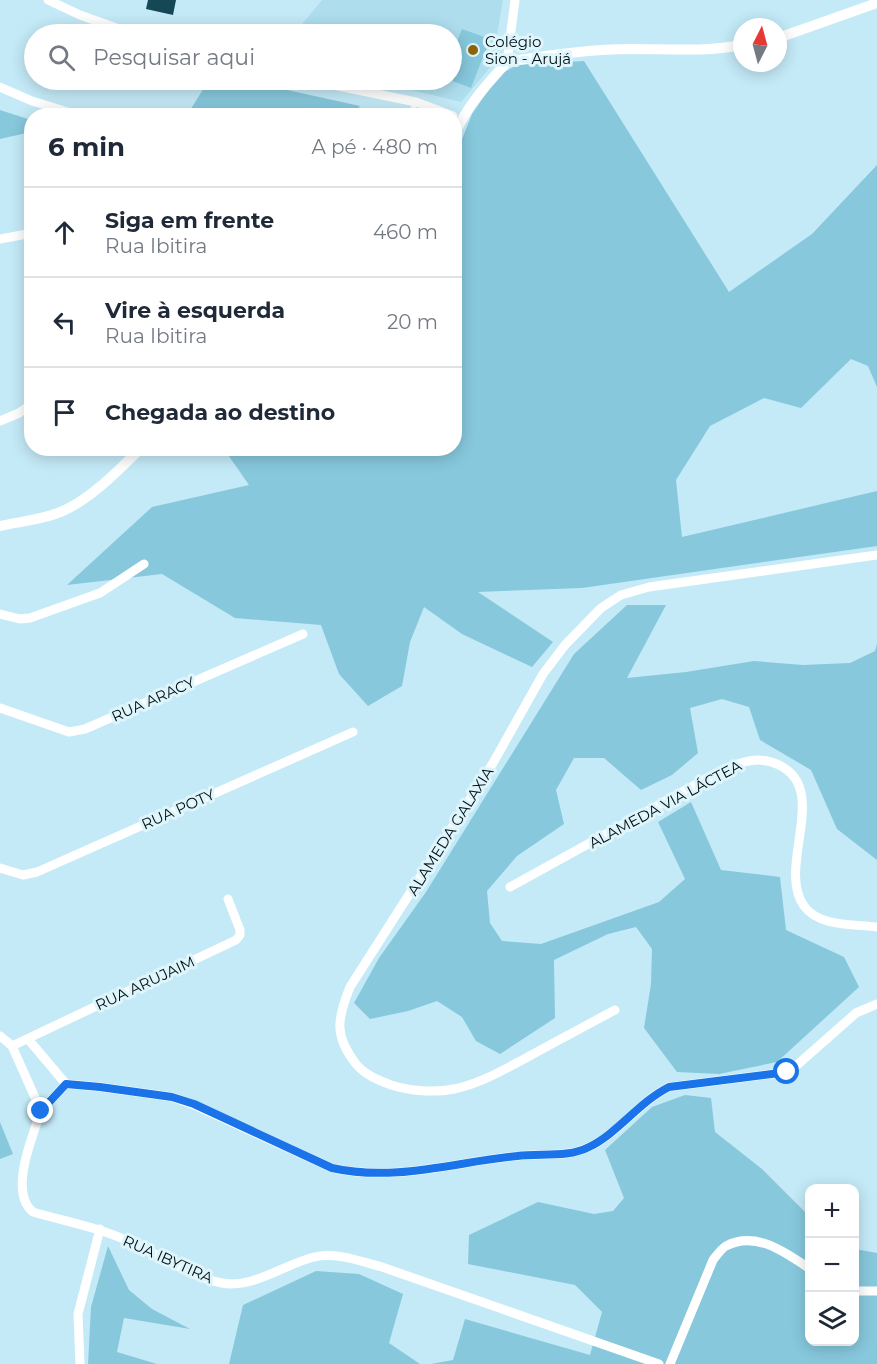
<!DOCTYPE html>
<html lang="pt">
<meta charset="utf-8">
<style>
:root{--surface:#fff;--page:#f6f6f7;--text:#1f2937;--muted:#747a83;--line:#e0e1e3}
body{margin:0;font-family:Montserrat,sans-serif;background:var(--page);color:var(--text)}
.controls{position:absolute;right:18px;bottom:18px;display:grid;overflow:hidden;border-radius:12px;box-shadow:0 3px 15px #0003}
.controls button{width:54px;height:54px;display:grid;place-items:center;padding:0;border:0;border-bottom:2px solid var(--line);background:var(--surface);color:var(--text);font:30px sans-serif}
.compass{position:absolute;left:733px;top:18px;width:54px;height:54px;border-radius:50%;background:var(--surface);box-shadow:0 3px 15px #0003;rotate:6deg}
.stop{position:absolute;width:18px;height:18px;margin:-14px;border:4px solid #1a73e8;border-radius:50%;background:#fff}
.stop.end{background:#1a73e8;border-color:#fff;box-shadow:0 2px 6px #0008}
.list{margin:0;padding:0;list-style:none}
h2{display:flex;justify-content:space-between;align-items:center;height:78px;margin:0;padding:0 24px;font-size:26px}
h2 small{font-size:20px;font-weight:400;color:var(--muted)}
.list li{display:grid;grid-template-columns:39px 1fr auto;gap:18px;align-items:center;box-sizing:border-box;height:90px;padding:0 24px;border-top:2px solid var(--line)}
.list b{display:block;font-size:22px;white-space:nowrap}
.list p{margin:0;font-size:20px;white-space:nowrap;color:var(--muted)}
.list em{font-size:20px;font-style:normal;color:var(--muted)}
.icon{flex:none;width:33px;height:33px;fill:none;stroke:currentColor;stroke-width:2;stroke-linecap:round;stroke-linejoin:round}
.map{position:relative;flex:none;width:877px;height:1364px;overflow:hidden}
.search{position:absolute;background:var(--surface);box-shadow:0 3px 15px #0003;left:24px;top:24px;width:438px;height:66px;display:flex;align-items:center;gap:15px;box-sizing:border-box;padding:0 21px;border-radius:33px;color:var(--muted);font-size:22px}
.panel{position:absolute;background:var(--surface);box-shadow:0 3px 15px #0003;left:24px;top:108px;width:438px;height:348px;border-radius:24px}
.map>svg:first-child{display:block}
.built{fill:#aedeee}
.green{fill:#87c8dd}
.building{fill:#164754}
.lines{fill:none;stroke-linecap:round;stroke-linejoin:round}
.service{stroke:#fff;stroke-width:4.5}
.minor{stroke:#fff;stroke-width:9}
.tertiary{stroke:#fff;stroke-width:10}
.route{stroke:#1a73e8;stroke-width:8}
.poi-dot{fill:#8d6408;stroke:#def5fc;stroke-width:2}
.labels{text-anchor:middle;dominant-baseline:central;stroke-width:6;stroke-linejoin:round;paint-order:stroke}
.poi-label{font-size:15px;fill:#020e12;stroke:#def5fc;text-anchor:start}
.street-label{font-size:15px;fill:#020e12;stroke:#def5fc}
</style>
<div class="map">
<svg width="877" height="1364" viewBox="0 0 877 1364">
<rect width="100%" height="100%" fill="#c4eaf7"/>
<path class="built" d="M322 0H503L492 65 461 102 370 80H452V34H302L303 23Z"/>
<path class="green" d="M462 29 490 39 471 88 450 80 452 55Z
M584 61 729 292 812 234 877 165V387L868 366 851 359 801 408 764 398 710 426 676 480 682 537 877 491V546L582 588 478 592 553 642 532 667 462 634 424 607 410 642 402 686 368 706 339 674 321 625 235 618 162 574 67 585 152 507 249 485 224 449 454 448 455 157 472 114 499 75 517 65Z
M209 80H241L360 106 352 115H333L325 113 323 116 187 115Z
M0 110 31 120V132L0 139Z
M627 605H666L627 678 686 672 754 661 803 665 850 663 875 651 877 644V860L837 829 811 770 760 740 749 707 722 699 690 708 698 753 672 775 641 790 604 758H574L556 790 564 824 517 856 487 891 490 923 502 941 541 944 659 902 685 879 658 822 691 802 721 870 780 877 786 930 844 957 859 987 777 1062 719 1074 677 1072 644 1028 651 984 652 949 636 927 608 934 554 960 555 1018 500 1054 476 1041 462 1017 437 1001 408 1011 370 1019 354 1003 379 958 426 892 574 654Z
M685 1095 711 1098 715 1132 762 1169 809 1216 810 1342H854L855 1249 877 1253V1364H431L453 1360 465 1319 590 1355 602 1312 575 1285 468 1264 469 1235 538 1202 594 1214 613 1211 624 1198 605 1150 652 1107Z
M0 1122 13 1154 0 1159Z
M108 1246 129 1290 152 1309 190 1329 124 1318 117 1352 157 1364H88L91 1307Z
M316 1271 359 1274 403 1294 389 1343 420 1364H229L243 1305Z"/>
<path class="building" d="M148 0H176L173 15 146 9Z"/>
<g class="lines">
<path class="service" d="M409 116 416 102"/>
<path class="minor" d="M48 0 80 15 133 34
M507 62 515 0
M309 80 416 102 453 116
M0 87 32 101 81 116
M0 239 32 233
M0 421 19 413 32 404
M0 614 20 619 30 618 100 593 144 564
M0 708 69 732 85 729 303 634
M0 868 23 875 37 872 353 732
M510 887 722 770C741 762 759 755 779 765 831 790 776 867 804 906 819 927 854 924 877 927
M615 1010C585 1026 555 1042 526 1058 503 1070 480 1084 454 1089 435 1093 409 1091 391 1085 378 1080 365 1075 356 1064 334 1036 337 1019 350 987L493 763 543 674 565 645 601 608 621 595 649 587 877 555
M0 1036 12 1046 41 1111C33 1136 8 1192 33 1212 67 1222 98 1227 130 1242 159 1254 192 1278 222 1283 253 1289 285 1264 314 1257 336 1252 360 1261 382 1267L659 1364
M28 1039 66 1084
M12 1046 236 940 240 935V930L228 899
M41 1111 66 1084 100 1087 172 1097 194 1105 332 1168C395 1182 455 1162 517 1156 541 1153 567 1158 589 1147 619 1133 639 1102 669 1087L787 1072 797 1065 856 1013 877 1004
M854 1291H877
M80 1364 78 1314 100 1229
M670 1364 713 1260C717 1255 721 1249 726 1246 756 1230 786 1253 810 1269"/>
<path class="tertiary" d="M778 38 877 3
M454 136C466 107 486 85 507 62 548 55 590 49 631 49 668 49 706 52 742 45
M0 526C18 522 38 520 55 514 86 504 118 471 141 448"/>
</g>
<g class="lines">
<path class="route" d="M41 1111 66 1084 100 1087 172 1097 194 1104 332 1168C395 1182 455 1162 517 1156 541 1153 568 1158 589 1147 618 1133 639 1102 669 1087L787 1072"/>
</g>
<circle class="poi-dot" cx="473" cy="50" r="6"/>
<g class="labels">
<g class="poi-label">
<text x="485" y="41">Colégio<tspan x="485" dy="17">Sion - Arujá</tspan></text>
</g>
<g class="street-label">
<text transform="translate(153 699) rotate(-24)">RUA ARACY</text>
<text transform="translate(665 804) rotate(-28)">ALAMEDA VIA LÁCTEA</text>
<text transform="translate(178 809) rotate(-24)">RUA POTY</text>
<text transform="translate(450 831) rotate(-58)">ALAMEDA GALAXIA</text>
<text transform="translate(145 983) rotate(-25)">RUA ARUJAIM</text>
<text transform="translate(168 1259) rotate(24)">RUA IBYTIRA</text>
</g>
</g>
</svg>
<div class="controls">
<button>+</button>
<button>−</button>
<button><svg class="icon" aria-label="layers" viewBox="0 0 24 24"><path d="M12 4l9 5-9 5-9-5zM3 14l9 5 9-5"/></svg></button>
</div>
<svg class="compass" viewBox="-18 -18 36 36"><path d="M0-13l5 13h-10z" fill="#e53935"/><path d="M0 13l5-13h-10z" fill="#747a83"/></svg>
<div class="stop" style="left:787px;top:1072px"></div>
<div class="stop end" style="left:41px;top:1111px"></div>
<div class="search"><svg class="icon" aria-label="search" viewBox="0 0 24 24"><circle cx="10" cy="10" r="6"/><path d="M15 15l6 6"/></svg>Pesquisar aqui</div>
<section class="panel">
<h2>6 min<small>A pé · 480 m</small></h2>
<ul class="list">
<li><svg class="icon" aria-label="ahead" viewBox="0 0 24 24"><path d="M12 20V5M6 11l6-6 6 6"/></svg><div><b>Siga em frente</b><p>Rua Ibitira</p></div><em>460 m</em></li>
<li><svg class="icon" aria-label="left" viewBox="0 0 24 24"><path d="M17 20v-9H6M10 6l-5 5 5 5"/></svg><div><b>Vire à esquerda</b><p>Rua Ibitira</p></div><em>20 m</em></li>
<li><svg class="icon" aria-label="arrive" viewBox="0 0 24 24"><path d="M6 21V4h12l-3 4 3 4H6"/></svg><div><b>Chegada ao destino</b></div></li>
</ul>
</section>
</div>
